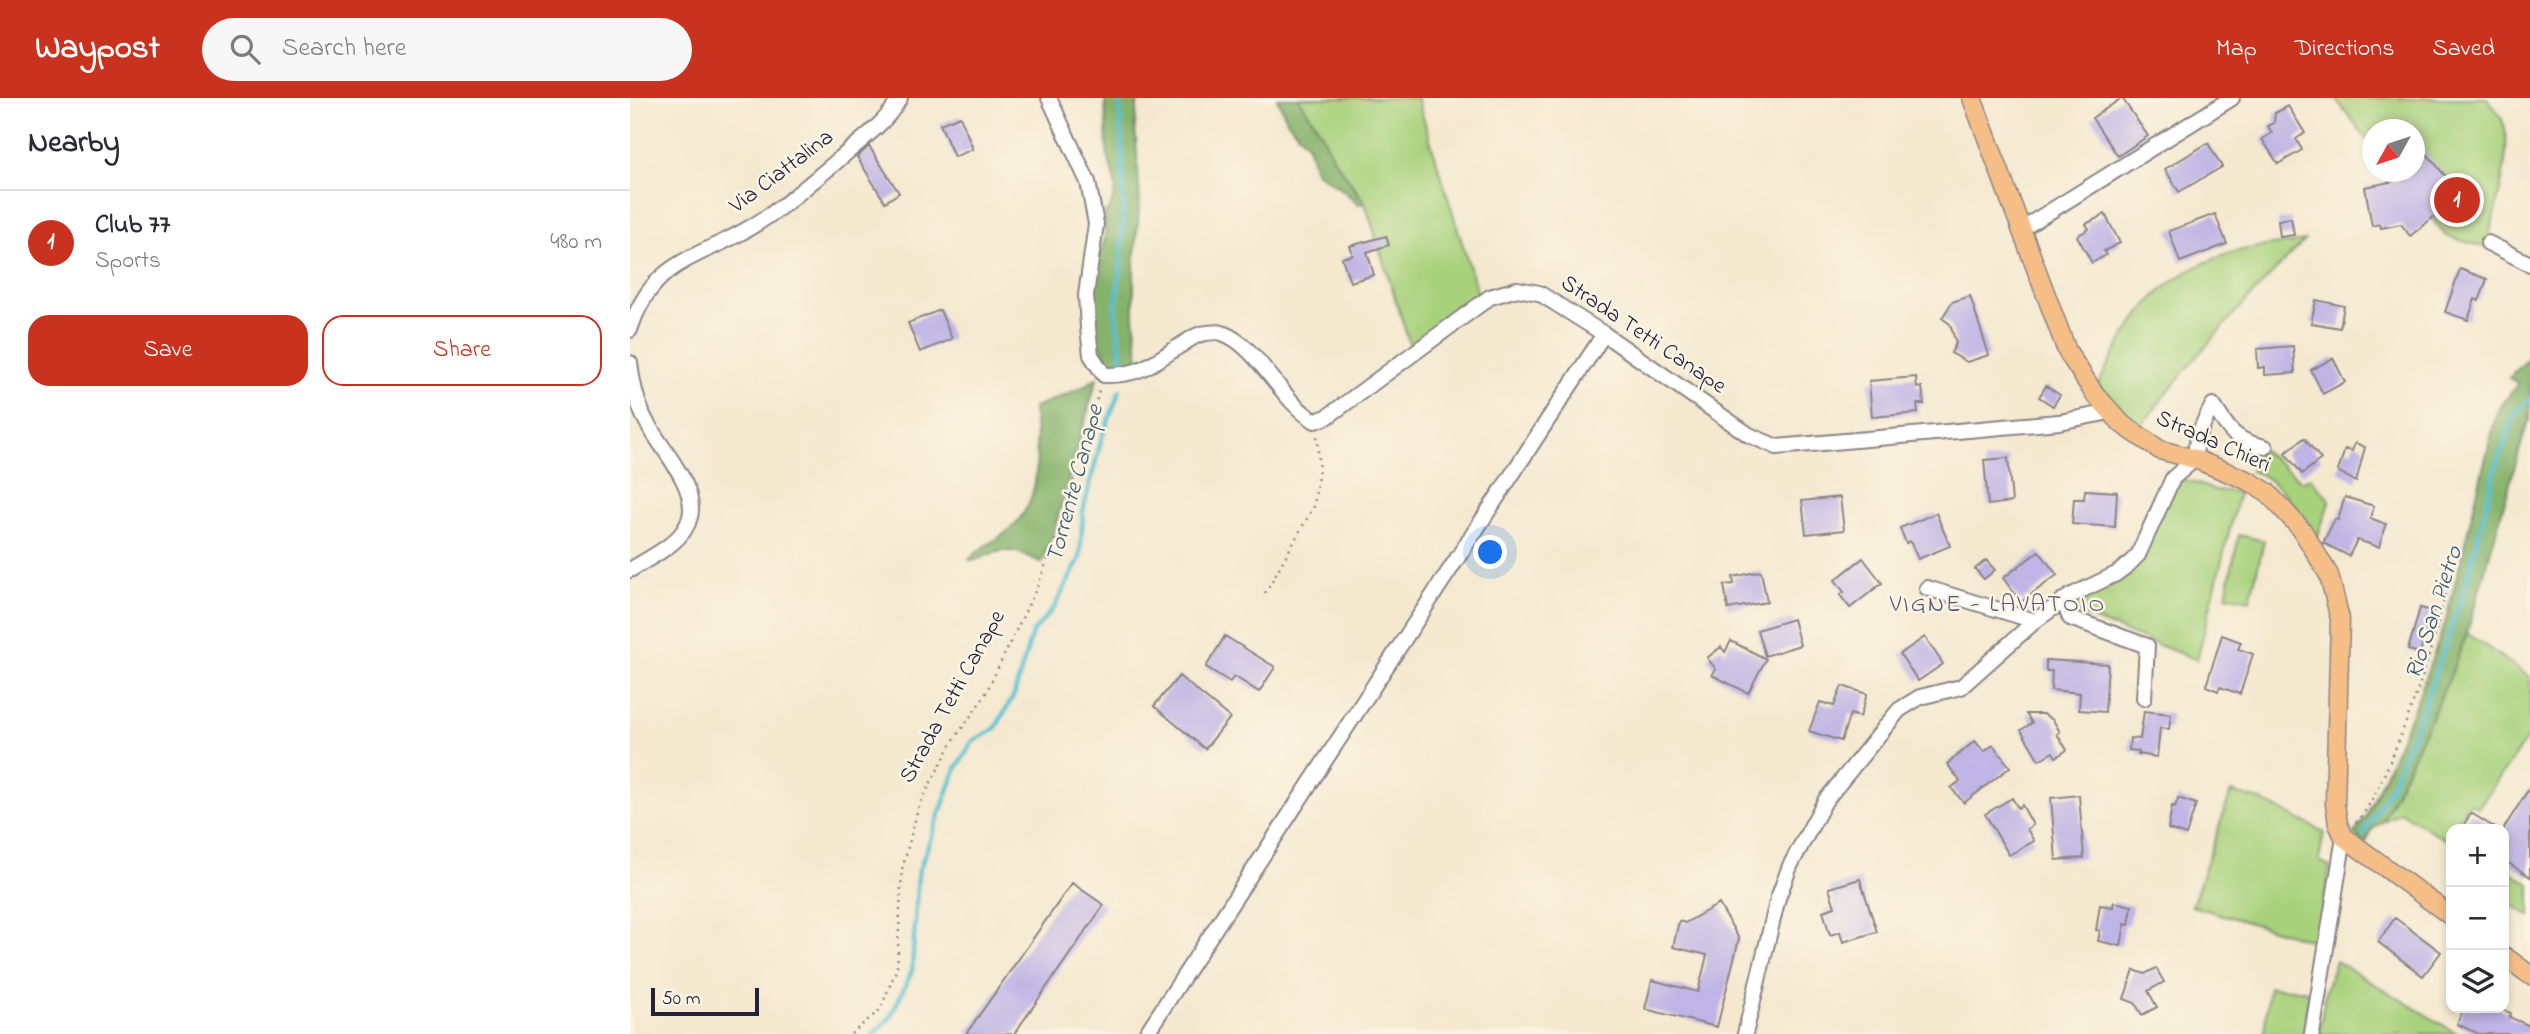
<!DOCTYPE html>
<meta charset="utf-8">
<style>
:root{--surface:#fff;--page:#f7f7f7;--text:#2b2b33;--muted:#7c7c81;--line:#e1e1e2;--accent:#c8321e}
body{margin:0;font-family:"Indie Flower",sans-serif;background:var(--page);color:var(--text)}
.controls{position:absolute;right:21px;bottom:21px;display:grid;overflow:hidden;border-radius:14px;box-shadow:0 4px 10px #0003}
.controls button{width:63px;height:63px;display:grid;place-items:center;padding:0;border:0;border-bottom:2px solid var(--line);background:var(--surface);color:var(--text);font:35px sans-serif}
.compass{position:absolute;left:1732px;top:21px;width:63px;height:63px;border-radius:50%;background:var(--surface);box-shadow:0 4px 10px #0003;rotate:230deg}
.scale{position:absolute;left:21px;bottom:18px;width:108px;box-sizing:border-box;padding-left:7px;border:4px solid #22223b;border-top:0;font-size:19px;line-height:24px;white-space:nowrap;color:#22223b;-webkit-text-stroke:5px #fcf5e5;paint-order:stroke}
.you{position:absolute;left:861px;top:455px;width:24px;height:24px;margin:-18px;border:5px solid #fff;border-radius:50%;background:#1a73e8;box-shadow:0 0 0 10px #1a73e833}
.badge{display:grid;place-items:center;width:46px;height:46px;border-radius:50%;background:var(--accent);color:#fff;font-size:23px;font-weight:700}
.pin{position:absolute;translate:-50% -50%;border:4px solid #fff;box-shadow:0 2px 7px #0006}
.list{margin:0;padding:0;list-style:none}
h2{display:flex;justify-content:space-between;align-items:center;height:91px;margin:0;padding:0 28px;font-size:30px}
h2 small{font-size:23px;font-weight:400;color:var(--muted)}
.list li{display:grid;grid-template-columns:46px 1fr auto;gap:21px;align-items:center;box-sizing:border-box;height:105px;padding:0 28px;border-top:2px solid var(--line)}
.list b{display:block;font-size:26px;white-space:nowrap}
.list p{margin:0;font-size:23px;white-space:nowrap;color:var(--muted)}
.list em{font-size:23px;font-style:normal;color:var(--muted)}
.actions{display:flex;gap:14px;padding:21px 28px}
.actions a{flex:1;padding:16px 0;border:2px solid var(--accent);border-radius:21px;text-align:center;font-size:24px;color:var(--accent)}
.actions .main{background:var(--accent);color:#fff}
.icon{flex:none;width:38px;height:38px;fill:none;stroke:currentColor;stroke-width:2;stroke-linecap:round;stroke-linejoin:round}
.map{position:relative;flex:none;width:1900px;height:936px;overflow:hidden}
header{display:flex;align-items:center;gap:42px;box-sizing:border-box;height:98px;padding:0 35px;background:var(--accent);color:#fff}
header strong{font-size:33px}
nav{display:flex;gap:38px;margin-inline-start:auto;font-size:24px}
.search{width:490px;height:63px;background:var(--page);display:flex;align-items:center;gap:18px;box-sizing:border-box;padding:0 24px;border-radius:38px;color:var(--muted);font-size:26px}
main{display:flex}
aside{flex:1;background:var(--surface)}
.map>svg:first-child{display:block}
.green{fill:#a8d17c;stroke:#657a5c;stroke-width:2}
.forest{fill:#86b36c;stroke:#546a54;stroke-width:2}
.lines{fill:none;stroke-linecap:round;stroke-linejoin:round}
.stream{stroke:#55bfd0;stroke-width:4.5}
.building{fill:#beb4e5}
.minor-casing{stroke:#8b8585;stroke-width:18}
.major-casing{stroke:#8b8585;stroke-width:21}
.path{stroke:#8b8585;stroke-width:2.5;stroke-dasharray:2 5;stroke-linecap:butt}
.minor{stroke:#fff;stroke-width:14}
.major{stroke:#f6be87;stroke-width:18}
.labels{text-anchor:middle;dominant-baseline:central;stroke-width:5;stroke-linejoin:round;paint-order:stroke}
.street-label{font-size:23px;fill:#22223b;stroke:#fcf5e5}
.water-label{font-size:24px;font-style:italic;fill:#34596f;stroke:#fcf5e5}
.neighbourhood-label{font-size:24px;letter-spacing:2px;fill:#595576;stroke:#fcf5e5}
</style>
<header>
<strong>Waypost</strong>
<div class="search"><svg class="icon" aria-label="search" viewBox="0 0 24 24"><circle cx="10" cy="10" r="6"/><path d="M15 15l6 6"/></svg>Search here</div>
<nav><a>Map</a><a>Directions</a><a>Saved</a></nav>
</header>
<main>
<aside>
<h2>Nearby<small></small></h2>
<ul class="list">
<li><span class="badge">1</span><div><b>Club 77</b><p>Sports</p></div><em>480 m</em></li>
</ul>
<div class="actions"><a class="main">Save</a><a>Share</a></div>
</aside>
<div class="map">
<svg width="1900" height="936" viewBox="0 0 1900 936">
<rect width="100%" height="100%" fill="#fcf5e5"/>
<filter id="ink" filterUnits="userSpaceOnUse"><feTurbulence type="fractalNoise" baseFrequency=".0143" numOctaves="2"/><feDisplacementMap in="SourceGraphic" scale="14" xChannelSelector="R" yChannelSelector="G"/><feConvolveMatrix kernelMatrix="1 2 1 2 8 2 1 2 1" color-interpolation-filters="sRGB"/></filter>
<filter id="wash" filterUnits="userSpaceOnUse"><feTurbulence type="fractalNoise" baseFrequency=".00686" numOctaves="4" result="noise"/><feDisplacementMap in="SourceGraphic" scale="28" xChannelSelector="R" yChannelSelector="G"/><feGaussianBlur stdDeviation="1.57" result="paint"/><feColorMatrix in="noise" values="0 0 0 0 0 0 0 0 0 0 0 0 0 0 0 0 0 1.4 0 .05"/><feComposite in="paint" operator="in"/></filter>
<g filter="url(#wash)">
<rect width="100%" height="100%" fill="#f4e8cf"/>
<path class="green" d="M668 0H787L848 196 780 247 735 105 702 58 691 34Z
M1705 0H1857C1864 9 1871 16 1874 27 1883 56 1863 119 1856 150L1816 138 1764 74H1784V32H1742V47Z
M1674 143C1615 203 1559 263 1510 330L1488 311 1468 286C1502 222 1525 179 1598 156 1622 148 1649 147 1674 143Z
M1630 350 1673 384 1680 379 1700 402 1687 440C1670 416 1650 381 1621 373Z
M1550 382C1562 382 1573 389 1585 392 1592 394 1600 392 1609 394L1567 562 1444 514 1442 504 1493 477Z
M1609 437 1634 443 1620 502 1596 497Z
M1837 535 1900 579V636L1848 710 1839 705 1818 736 1821 738V745L1771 714 1752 724 1819 581Z
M1601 694 1631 702 1694 734 1689 762 1700 769 1687 844 1562 808Z
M1874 770 1900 786V818L1874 802Z
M1706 863 1828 936H1689L1696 892Z
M1639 889 1679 893 1674 936H1634Z"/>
<path class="forest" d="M475 0H508L505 27 510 102 504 165V219L509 262 479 269 467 239 464 203 467 160 475 141V115L480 111 486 90 477 53Z
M647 0H668L691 34 702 58 735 105 728 106 714 93 685 73 678 47 658 24Z
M1900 259V323L1897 326 1837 535 1819 581 1752 724 1743 730 1735 746 1724 736 1737 717 1785 608 1816 522 1867 314 1888 285 1879 280Z
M467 280 425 429 412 465C379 449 377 449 343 463L339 462C349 449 362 445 374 436 417 404 406 356 404 310L451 290Z"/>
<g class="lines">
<path class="stream" d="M490 0 494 102 491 166 485 213 493 265
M1733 737 1760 690 1793 611 1834 494 1866 369 1885 315 1900 301
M243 936 260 920 282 873 288 775 326 671 343 643 365 631 384 597 402 535 424 510 450 460 453 413 472 339 490 292"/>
</g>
<g id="blocks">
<path class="building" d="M1492 0 1518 38 1488 58 1462 20Z
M1658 8 1675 35 1666 41 1672 52 1648 66 1632 41 1642 35 1638 28 1644 25 1645 15Z
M330 18 343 51 324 59 310 26Z
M1784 40 1831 97 1780 138 1771 126 1751 130 1750 126 1742 128 1735 89 1775 81 1768 74H1784Z
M1578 45 1592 69 1549 94 1535 71Z
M239 48 269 95 255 104 227 59Z
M1475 116 1490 145 1474 153 1476 157 1462 165 1447 138 1459 131 1456 126Z
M1585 116 1597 146 1550 164 1539 133Z
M1661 120 1664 137 1650 139 1648 122Z
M756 138 759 147 737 154 744 177 720 184 712 160 723 157 720 148Z
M1830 171 1857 181 1849 203 1845 201 1838 222 1815 214Z
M1340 198 1359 257 1337 264 1321 255 1326 245 1320 226 1312 220 1322 204Z
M1686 202 1714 208 1710 230 1681 225Z
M310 212 322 241 290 254 278 225Z
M1663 248 1665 275 1635 277V269L1628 270 1627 251Z
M1703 260 1715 284 1693 296 1681 272Z
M1286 279 1287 290 1292 289 1294 306H1287L1288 315 1242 319 1239 283Z
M1416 288 1430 297 1423 308 1409 299Z
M1674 340 1691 361 1672 376 1655 355Z
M1725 345 1735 349 1726 384 1708 373 1715 351 1722 353Z
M1378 360 1382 404 1358 407 1354 362Z
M1455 392 1487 394 1485 429 1442 426 1444 401H1454Z
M1210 399 1214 432 1176 436 1172 403Z
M1715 399 1744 408 1740 420 1756 426 1749 449 1727 442 1719 458 1693 445 1705 421 1708 422Z
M1306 415 1320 448 1288 461 1280 443 1276 445 1270 430Z
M1409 453 1427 477 1391 504 1373 480Z
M1233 460 1252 485 1220 510 1210 497 1214 494 1205 482Z
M1356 462 1365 472 1354 481 1345 471Z
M1131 473 1137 504 1098 511 1094 487 1104 486 1103 479Z
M1790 510 1803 513 1790 555 1778 552Z
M1163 521 1170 547 1135 558 1127 532Z
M1592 537 1611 544 1608 551 1623 556 1610 596 1590 589 1588 593 1576 588Z
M595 538 645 569 629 594 604 578 600 584 576 569Z
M1295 539 1313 566 1288 583 1270 556Z
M1101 543 1136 561 1118 595 1082 577 1086 571 1077 560 1091 549 1095 554Z
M1416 562 1478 566 1475 614 1449 612 1450 595 1421 592 1422 573H1416Z
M549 578 600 620 575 651 524 608Z
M1212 588 1237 596 1230 619 1220 616 1211 643 1179 633 1190 604 1204 608Z
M1514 613 1541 616 1539 631 1530 630 1527 659 1508 656 1509 653 1499 652 1500 640 1510 641Z
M1396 616H1413L1423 622 1430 634 1427 636 1437 652 1426 659 1423 654 1409 662 1391 632 1402 625Z
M1345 643 1354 654 1363 647 1380 669 1334 705 1321 690 1330 683 1317 666Z
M1900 689V779L1874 762V730Z
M1449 697 1454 760 1426 762 1421 700Z
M1382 700 1388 710 1392 707 1403 727 1397 731 1404 743 1379 757 1355 716Z
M1548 700 1566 706 1556 737 1538 731 1542 708 1545 709Z
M1841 715 1867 731H1831Z
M1230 781 1247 834 1213 844 1210 834 1200 837 1193 813 1205 809 1199 790Z
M442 785 474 807 384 936H336Z
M1484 804 1502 808 1499 827 1495 826 1491 848 1468 843 1470 833 1466 832 1470 807 1483 809Z
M1089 806 1109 841 1087 929 1015 911 1022 882 1068 894 1077 857 1043 849 1049 823 1055 825Z
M1765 820 1811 854 1793 878 1748 844Z
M1526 870 1534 884 1518 893 1527 909 1512 917 1505 905 1494 901 1504 872 1515 876Z
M1834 910H1867L1881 915 1879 919 1900 928V936H1849L1827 926Z"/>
</g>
</g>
<g filter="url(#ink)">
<use href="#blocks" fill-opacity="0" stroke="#8b8585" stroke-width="2"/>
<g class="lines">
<g class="minor-casing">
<path id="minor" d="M419 0 458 84 466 126 456 197 458 230 461 257 474 277C508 278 520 267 548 249 555 245 563 238 571 236 577 235 587 233 592 235 629 248 649 302 685 323L697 319 860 199 887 191 909 195 974 236 1119 337 1147 349 1429 324 1480 314
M1390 132 1602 0
M1858 145 1900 166
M0 232C22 162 66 162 121 129 152 111 178 87 206 64 228 44 255 27 270 0
M0 265C2 283 6 301 13 317 26 346 68 386 60 419 54 445 20 459 0 472
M1297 490 1405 523
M1433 502 1440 520 1517 548 1514 600
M516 936 974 236
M1115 936 1148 800 1160 768 1195 703 1269 612 1290 599 1331 589 1405 523 1440 498 1486 476 1498 467 1508 457 1543 380 1565 361C1565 340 1573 325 1583 307 1599 332 1604 343 1635 349
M1682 936 1714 739"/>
</g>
<g class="major-casing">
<path id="major" d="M1342 0 1437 253 1464 295 1492 326 1530 352 1565 361 1619 383 1637 394 1672 432 1699 477 1710 521 1705 706 1708 726 1714 739 1821 818
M1874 858 1900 877"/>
</g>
<path class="path" d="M635 495 684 408 689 370 687 336
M1726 725C1744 704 1755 675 1766 649 1791 588 1808 533 1821 469
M221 936 250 912 267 870 272 772 289 707 323 643 354 599 408 487 429 431 470 290"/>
<use href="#minor" class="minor"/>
<use href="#major" class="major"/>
</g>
</g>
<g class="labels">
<g class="street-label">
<text transform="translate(152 74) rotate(-37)">Via Ciattalina</text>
<text transform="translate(1013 237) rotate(34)">Strada Tetti Canape</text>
<text transform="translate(1583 344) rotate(24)">Strada Chieri</text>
<text transform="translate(323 599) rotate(-61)">Strada Tetti Canape</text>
</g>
<g class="water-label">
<text transform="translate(446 386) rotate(-75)">Torrente Canape</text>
<text transform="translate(1805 515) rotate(-72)">Rio San Pietro</text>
</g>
<g class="neighbourhood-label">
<text x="1368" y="507">VIGNE - LAVATOIO</text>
</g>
</g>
</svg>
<div class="controls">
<button>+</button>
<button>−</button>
<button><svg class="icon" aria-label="layers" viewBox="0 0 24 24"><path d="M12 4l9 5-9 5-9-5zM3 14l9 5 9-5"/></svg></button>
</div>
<svg class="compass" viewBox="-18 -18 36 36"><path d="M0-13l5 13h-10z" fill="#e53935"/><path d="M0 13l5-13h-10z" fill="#7c7c81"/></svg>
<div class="scale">50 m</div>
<div class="you"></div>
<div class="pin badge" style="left:1827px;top:102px">1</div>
</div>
</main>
